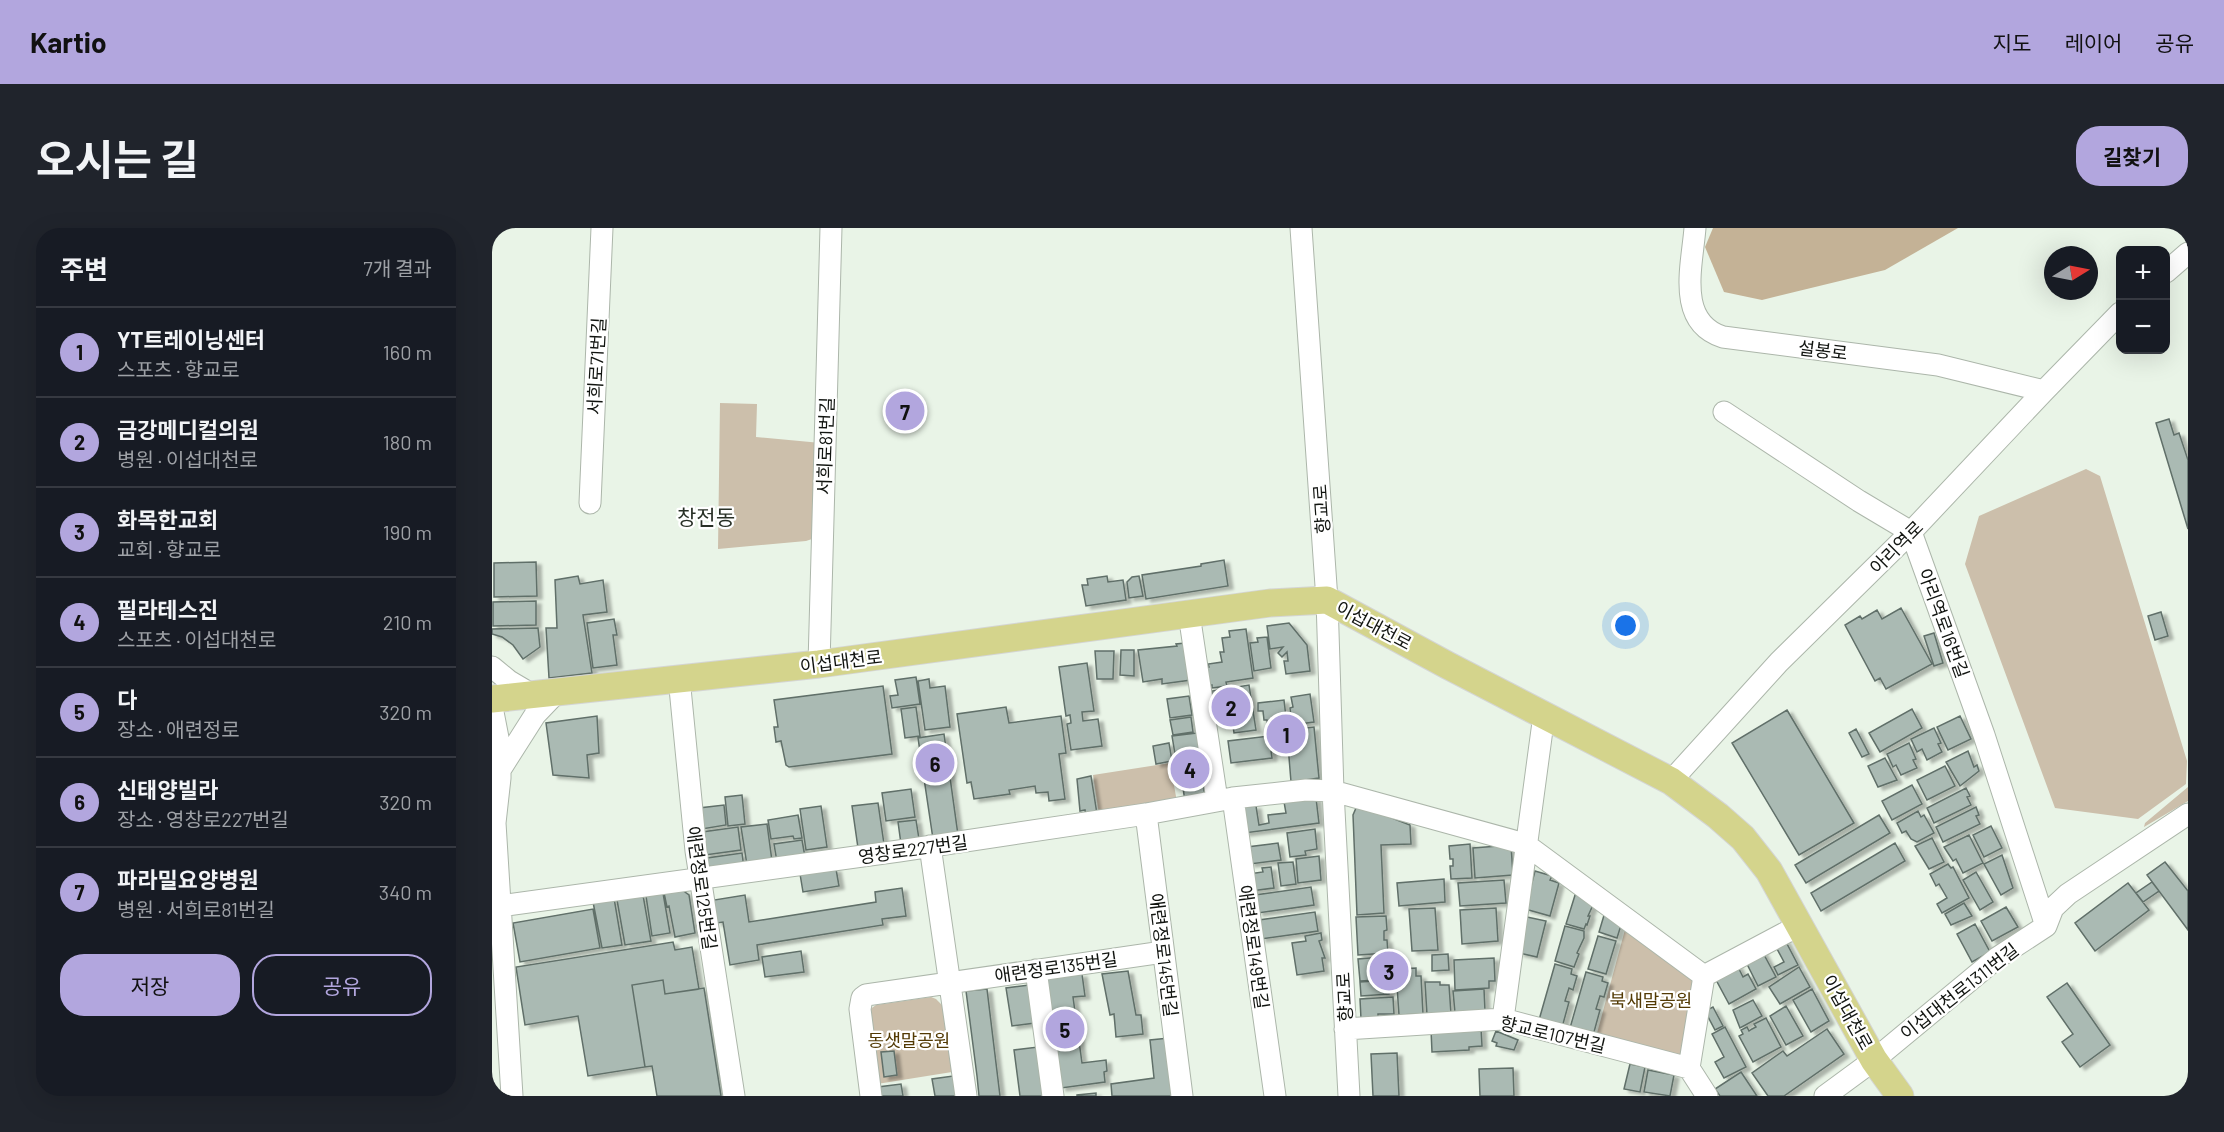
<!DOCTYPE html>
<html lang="ko">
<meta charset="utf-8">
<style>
:root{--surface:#171b24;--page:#20242c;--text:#f1f3f6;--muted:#9ea1a6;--line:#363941;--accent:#b2a6de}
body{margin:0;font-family:Barlow,"Noto Sans KR",sans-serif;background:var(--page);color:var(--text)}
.controls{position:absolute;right:18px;top:18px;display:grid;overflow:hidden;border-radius:12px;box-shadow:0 6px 24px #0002}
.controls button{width:54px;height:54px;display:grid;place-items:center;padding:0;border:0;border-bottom:2px solid var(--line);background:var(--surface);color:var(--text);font:30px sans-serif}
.compass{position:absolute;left:1552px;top:18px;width:54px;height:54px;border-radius:50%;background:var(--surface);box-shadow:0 6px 24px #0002;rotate:80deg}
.you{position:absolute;left:1134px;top:398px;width:21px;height:21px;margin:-15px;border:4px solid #fff;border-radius:50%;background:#1a73e8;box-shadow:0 0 0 9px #1a73e833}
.badge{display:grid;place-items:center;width:39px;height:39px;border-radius:50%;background:var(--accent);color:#111;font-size:20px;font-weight:700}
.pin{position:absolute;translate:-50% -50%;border:3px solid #fff;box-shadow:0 2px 6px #0006}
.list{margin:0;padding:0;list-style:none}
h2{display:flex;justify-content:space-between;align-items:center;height:78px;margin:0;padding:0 24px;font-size:26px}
h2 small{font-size:20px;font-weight:400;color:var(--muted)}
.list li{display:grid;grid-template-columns:39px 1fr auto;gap:18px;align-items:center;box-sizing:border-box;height:90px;padding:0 24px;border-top:2px solid var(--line)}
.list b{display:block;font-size:22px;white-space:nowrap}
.list p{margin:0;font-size:20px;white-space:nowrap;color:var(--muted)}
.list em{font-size:20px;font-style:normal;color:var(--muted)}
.actions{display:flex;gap:12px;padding:18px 24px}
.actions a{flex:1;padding:14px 0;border:2px solid var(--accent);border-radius:24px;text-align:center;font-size:21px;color:var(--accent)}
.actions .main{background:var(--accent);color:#111}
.map{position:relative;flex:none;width:1696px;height:868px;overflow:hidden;border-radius:24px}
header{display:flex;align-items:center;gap:36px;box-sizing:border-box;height:84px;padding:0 30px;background:var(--accent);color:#111}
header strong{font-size:28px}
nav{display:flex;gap:33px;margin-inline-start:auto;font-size:21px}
.intro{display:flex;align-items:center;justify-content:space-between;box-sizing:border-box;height:144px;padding:0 36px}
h1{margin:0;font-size:42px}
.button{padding:15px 27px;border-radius:24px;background:var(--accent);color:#111;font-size:21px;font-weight:700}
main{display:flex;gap:36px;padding:0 36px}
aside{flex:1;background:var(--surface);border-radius:24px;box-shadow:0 6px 24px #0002}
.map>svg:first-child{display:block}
.green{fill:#ccbfab}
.forest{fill:#c4b296}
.building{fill:#aabab3;stroke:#606f69;stroke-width:1.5;filter:url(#shadow)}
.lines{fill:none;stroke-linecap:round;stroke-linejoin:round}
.minor-casing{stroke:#acb6aa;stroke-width:23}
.major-casing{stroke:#d4d5d4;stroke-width:29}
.minor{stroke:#fff;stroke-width:21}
.major{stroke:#d4d48c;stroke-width:27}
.labels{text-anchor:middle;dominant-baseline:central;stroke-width:4.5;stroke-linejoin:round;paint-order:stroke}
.street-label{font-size:18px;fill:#111410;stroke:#fff}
.park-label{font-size:18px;fill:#523903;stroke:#fff}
.quarter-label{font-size:21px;fill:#283026;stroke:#fff}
</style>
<header>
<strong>Kartio</strong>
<nav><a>지도</a><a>레이어</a><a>공유</a></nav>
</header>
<div class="intro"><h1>오시는 길</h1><a class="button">길찾기</a></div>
<main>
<aside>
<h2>주변<small>7개 결과</small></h2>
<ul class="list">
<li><span class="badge">1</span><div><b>YT트레이닝센터</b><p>스포츠 · 향교로</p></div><em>160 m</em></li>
<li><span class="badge">2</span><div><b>금강메디컬의원</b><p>병원 · 이섭대천로</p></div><em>180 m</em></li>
<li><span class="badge">3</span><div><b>화목한교회</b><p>교회 · 향교로</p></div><em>190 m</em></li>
<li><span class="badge">4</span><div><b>필라테스진</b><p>스포츠 · 이섭대천로</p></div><em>210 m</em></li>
<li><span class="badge">5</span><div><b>다</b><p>장소 · 애련정로</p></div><em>320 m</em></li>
<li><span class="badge">6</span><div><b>신태양빌라</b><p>장소 · 영창로227번길</p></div><em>320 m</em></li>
<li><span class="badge">7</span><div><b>파라밀요양병원</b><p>병원 · 서희로81번길</p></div><em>340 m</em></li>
</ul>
<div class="actions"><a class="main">저장</a><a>공유</a></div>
</aside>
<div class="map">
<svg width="1696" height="868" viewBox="0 0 1696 868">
<defs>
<filter id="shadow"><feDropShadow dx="5" dy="3" stdDeviation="1.5" flood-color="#0004"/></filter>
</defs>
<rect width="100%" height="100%" fill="#e9f4e7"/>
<path class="green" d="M228 175 265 176 264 209 329 215 320 311 314 313 226 321Z
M1594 241 1608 248 1695 533 1694 556 1646 591 1563 580 1473 336 1487 288Z
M678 535 685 574 607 586 601 547Z
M1696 559V573L1652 599 1653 595Z
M1134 698 1208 750 1189 827 1185 828 1104 809Z
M439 769 444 771 450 777 460 844 385 856 377 782 384 777Z"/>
<path class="forest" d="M1221 0H1466L1393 42 1270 72 1232 64 1213 19Z"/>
<path class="building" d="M1677 191 1682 207 1687 205 1696 232V301L1664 195Z
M732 332 736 358 654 371 650 347 709 338V336Z
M44 334 45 368 2 369V335Z
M86 348 88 356 111 352 115 384 91 387 100 445 57 450 54 400H65L63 352Z
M615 348 616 354 631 352 634 372 594 378 590 357H596L595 351Z
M647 348 651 368 637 370 635 354 640 349Z
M44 373V397L1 398V374Z
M1409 380 1440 436 1394 461 1388 450 1383 453 1353 397 1368 388 1370 391 1385 382 1390 391Z
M1669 384 1676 408 1663 412 1656 388Z
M122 391 125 407H121L125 437 101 440 95 395Z
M797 395 815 417 818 443 794 446 792 433H796L795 424 790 429 786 425 791 419 778 421 775 398Z
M46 400 48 419 31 431 21 417 10 409 0 406V401Z
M754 401 761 450 734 454 735 458 720 460V457H717L714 440 717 439 716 436 730 434 728 424H732L730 410 738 409 737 403Z
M1442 405 1451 435 1442 438 1432 408Z
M775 409 779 440 762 443 758 415 766 414 765 410Z
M693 415 699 452 670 456V451L651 454 646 422 685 418 684 416Z
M629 422H642V448L628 447Z
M603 423H622L621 451H605Z
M595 435 602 483 590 484 591 493 606 491 610 518 579 522 575 496 579 495 578 487 574 488 567 439Z
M424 449 428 476 400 480 398 468 406 467 403 452Z
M437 451 438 460 453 458 458 499 433 502 426 453Z
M757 457 764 502 742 505 738 476 722 478 720 463Z
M391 458 400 526 297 539 294 537 289 513 284 514 282 499H286L282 472Z
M818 466 822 494 800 497 798 480 801 479 799 469Z
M697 468 700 487 678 490 675 471Z
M792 472 795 498 776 500 775 492H772L771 483H766V475Z
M424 479 428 508 413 510 409 481Z
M514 479 517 495 569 488 574 525 567 526 573 571 557 573 556 564 544 565 543 558 517 562 518 566 482 571 479 554 475 555 465 486Z
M1420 481 1430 500 1388 524 1377 505Z
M1295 482 1362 595 1307 627 1240 515Z
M105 488 107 525 95 527 97 550 61 547 54 495Z
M1468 488 1479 511 1456 522 1445 499Z
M699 489 701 504 681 507 678 492Z
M822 499 827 550 799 554 796 517H801L800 511 790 512 789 503Z
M1442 500 1449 515 1446 516 1450 524 1435 532 1430 521 1425 524 1419 511Z
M1364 501 1377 526 1370 529 1357 505Z
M705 505 709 529 684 532 680 508Z
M452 506 466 607 441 611 426 510Z
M777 508 780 530 739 535 736 513Z
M677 515 680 533 664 536 661 518Z
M1417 515 1424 531 1421 532 1425 540 1409 547 1404 537 1401 539 1395 526Z
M1476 523 1482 539 1485 537 1487 543 1468 558 1454 534Z
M707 530 713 569 693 573 687 534Z
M1393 530 1405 552 1386 559 1376 538Z
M1453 538 1463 558 1435 572 1425 552Z
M599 548 605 586 594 588 593 582 588 583 585 551Z
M1420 557 1430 576 1400 592 1390 573Z
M1474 560 1478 568 1475 569 1479 577 1442 595 1435 580Z
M419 561 423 589 394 593 390 565Z
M250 567 253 596 236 598 233 569Z
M824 570 827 595 752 605 749 579 764 578 767 597 777 595 776 587 794 585 792 574Z
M386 575 392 616 366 620 360 578Z
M232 577 234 597 210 601 207 580Z
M329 578 335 619 314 622 308 581Z
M869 578 918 597 919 616 889 617 892 685 865 687 861 587 864 580Z
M1484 579 1487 587 1484 588 1488 596 1451 614 1444 599Z
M1426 583 1429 589 1432 587 1442 605 1425 614 1419 611 1414 603 1410 605 1405 595Z
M306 587 310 610 302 611 301 608 279 611 276 592Z
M1387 587 1398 605 1314 655 1303 637Z
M424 592 427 611 409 616 406 594Z
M275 596 280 633 255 637 249 599Z
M1499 598 1510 620 1492 629 1481 607Z
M246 599 249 622 213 627 210 604Z
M823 601 825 621 813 623 814 627 798 629 795 605Z
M1477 607 1491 635 1471 645 1464 631 1461 633 1452 619Z
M1440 610 1452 634 1437 641 1423 618Z
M310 612 313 629 285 634 282 616Z
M786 615 789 632 758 636 755 619Z
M1403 615 1413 633 1329 683 1319 665Z
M978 616 980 650 959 651 958 638H961V631H958L957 618Z
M1019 617 1021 647 983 650 981 620Z
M250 625 252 640 225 643 216 637 215 630Z
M1510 627 1521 660 1509 667 1492 636Z
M827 628 829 652 806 655 804 631Z
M801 634 804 656 789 658 786 635Z
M1673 634 1696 663V702L1655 647Z
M1456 636 1459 640 1461 639 1477 670 1450 685 1445 676 1455 670 1447 656 1444 658 1438 646Z
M779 639 782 660 759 663 757 646 771 644 770 640Z
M344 641 347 658 311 664 308 646Z
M1043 643 1060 648 1058 652 1067 655 1058 688 1033 681Z
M1484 644 1501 674 1488 682 1471 652Z
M952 651 953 674 907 678 905 655Z
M1012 652 1014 675 968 678 966 655Z
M1660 654 1667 663 1651 674 1644 665Z
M1636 655 1657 682 1603 723 1583 695Z
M819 659 822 677 766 685 763 667Z
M410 660 414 688 390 691 391 697 265 717 267 732 238 737 231 694 225 695 222 672 253 667 257 694 384 674 383 664Z
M190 662 197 667 203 705 183 709 177 678 175 679 172 665Z
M1084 664 1101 677 1096 688H1098L1095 697 1094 696 1092 701 1074 696Z
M171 665 178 705 160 708 154 668Z
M151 667 159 713 133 717 125 672Z
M122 670 130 717 110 720 101 674Z
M1472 675 1480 688 1459 697 1453 686Z
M1514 679 1526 699 1500 713 1489 693Z
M943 680 946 722 920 723 917 681Z
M1004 680 1006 713 970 716 968 682Z
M101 681 108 720 28 734 21 695Z
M823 684 826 703 769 711 767 692Z
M1113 684 1130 694 1125 710 1107 704Z
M894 688 895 702 892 703V712H895L896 725 866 727 864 689Z
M1035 689 1054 693 1045 729 1027 725Z
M1483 696 1498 724 1480 734 1465 706Z
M1073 698 1092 703V710L1085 725 1087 726 1082 739 1063 733Z
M829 705 830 712 827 713 833 730H830L832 743 805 747 800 715 814 713 813 708Z
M1106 708 1124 713 1114 746 1096 741Z
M1293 712 1306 737 1286 747 1282 739 1292 734 1283 717Z
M181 714 183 722 200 719 207 761 173 766 171 752 140 757 153 839 96 848 86 788 33 797 24 739Z
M309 723 312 744 273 749 270 729Z
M1270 723 1284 749 1266 758 1253 732Z
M956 726 957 742 940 743V727Z
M902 728 903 751 868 753 866 731Z
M1002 730 1003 753H997V760L963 762 962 732Z
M1063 736 1080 741 1079 746 1085 748 1081 762 1077 760 1073 773 1077 774 1071 796 1047 792Z
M1245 737 1251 749 1256 746 1264 761 1237 776 1223 750Z
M1307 739 1318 759 1288 776 1277 759Z
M924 740V748H929L931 786 907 787 904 744H907L906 741Z
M636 743 644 787H649L651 806 624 809 622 786 618 787 610 746Z
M1094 744 1111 749 1110 753 1116 755 1112 769 1108 768 1104 781 1108 782 1102 804 1098 803 1097 805 1078 800Z
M590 746 593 768 581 769 590 835 614 832 615 843 612 844 613 854 569 860 554 751Z
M171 752 173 766 212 760 229 868H165L160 838 153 839 140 757Z
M897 752V766L869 768 868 754Z
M933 754H948V757H957L959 786 935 787Z
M1575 755 1618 817 1588 839 1570 814 1581 806 1555 769Z
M537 757 543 795 520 798 514 760Z
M495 761 508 868H487L485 848 474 763Z
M992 761 993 783 963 785 961 763Z
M1320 761 1337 793 1319 804 1301 772Z
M901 769 902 786H886V790L869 791 868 771Z
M1261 772 1270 788 1248 800 1241 782Z
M1294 778 1311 808 1294 817 1278 788Z
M1221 779 1231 798 1223 802 1213 783Z
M1274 790 1289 819 1261 834 1247 808 1251 806 1249 802 1255 799 1257 803 1260 801 1264 799 1262 796Z
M989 799 990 818 977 819V822L940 824 939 802Z
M1233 799 1254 839 1232 850 1223 834 1232 829 1220 806Z
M1335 801 1352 826 1292 868H1276L1260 845 1291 823 1295 828Z
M1004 803 1026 812 1022 822 1004 818 1005 815 1000 813Z
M677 810 684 868H620L619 856 662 850 658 812Z
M546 819 552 868H528L522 822Z
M402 823 405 847 392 849 389 824Z
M905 825 907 868H881L879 826Z
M1138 836 1153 839 1148 864 1132 861Z
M1021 840 1022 868H988L987 841Z
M1156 842 1182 847 1178 868 1152 864Z
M1249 844 1265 868H1228L1223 861Z
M461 848 464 868H443L440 851Z
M409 856 411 868H387L386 859Z
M604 865V868H585V867Z"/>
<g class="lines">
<g class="minor-casing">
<path id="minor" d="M809 0 835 372 841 563 857 868
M1203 0C1200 38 1184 94 1231 109L1446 137 1552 163
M1674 44 1696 25
M1232 184 1367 273 1419 304 1492 507 1554 698
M98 275 110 0
M697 386 725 572
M327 436 339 0
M0 439 17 453 39 466
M187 450 204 623 242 868
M0 479 7 515 8 531V550L3 595 20 868
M8 542 43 487 66 463
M1179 553 1287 434 1419 304 1552 163 1628 85
M741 570 783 868
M654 586 690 868
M438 618 474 868
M0 679 407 623 654 586 741 570 814 562 841 563 1033 616 1212 748
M1554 698 1561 680 1576 666 1696 586
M544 742 561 868
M1011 791 1052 487
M853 801 1011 791 1197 840 1215 868
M1197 840 1212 748 1308 697
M379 868 368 781 370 770 374 767 671 724
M1333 868 1382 832 1505 730 1554 698"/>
</g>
<g class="major-casing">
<path id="major" d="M0 471 327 436 778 375 835 372 955 437 1179 553 1226 588 1251 610 1277 643 1382 832 1408 868"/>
</g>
<use href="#minor" class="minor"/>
<use href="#major" class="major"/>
</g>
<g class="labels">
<g class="street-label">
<text transform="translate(1331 122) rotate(7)">설봉로</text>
<text transform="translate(104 138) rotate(-87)">서희로71번길</text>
<text transform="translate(333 218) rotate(-88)">서희로81번길</text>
<text transform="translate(829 281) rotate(-94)">향교로</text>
<text transform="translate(1404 319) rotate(-45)">아리역로</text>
<text transform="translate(1452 395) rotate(70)">아리역로16번길</text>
<text transform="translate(882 397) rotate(28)">이섭대천로</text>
<text transform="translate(349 433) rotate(-7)">이섭대천로</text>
<text transform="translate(421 621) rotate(-8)">영창로227번길</text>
<text transform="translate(210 660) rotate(82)">애련정로125번길</text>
<text transform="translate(762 719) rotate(82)">애련정로149번길</text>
<text transform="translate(672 727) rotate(83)">애련정로145번길</text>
<text transform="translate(564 739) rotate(-8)">애련정로135번길</text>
<text transform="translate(1467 763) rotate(-38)">이섭대천로1311번길</text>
<text transform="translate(852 769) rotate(-93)">향교로</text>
<text transform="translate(1356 784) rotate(61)">이섭대천로</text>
<text transform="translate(1061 806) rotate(13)">향교로107번길</text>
</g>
<g class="park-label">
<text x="1159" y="772">북새말공원</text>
<text x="417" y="812">동샛말공원</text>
</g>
<g class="quarter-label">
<text x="214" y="288">창전동</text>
</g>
</g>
</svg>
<div class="controls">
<button>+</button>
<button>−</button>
</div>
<svg class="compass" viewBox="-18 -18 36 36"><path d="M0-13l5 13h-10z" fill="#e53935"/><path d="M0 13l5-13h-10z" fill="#9ea1a6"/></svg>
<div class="you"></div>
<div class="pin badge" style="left:794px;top:506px">1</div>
<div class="pin badge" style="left:739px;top:479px">2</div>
<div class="pin badge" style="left:897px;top:743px">3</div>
<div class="pin badge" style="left:698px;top:541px">4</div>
<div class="pin badge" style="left:573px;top:801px">5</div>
<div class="pin badge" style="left:443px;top:535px">6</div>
<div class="pin badge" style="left:413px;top:183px">7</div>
</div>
</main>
